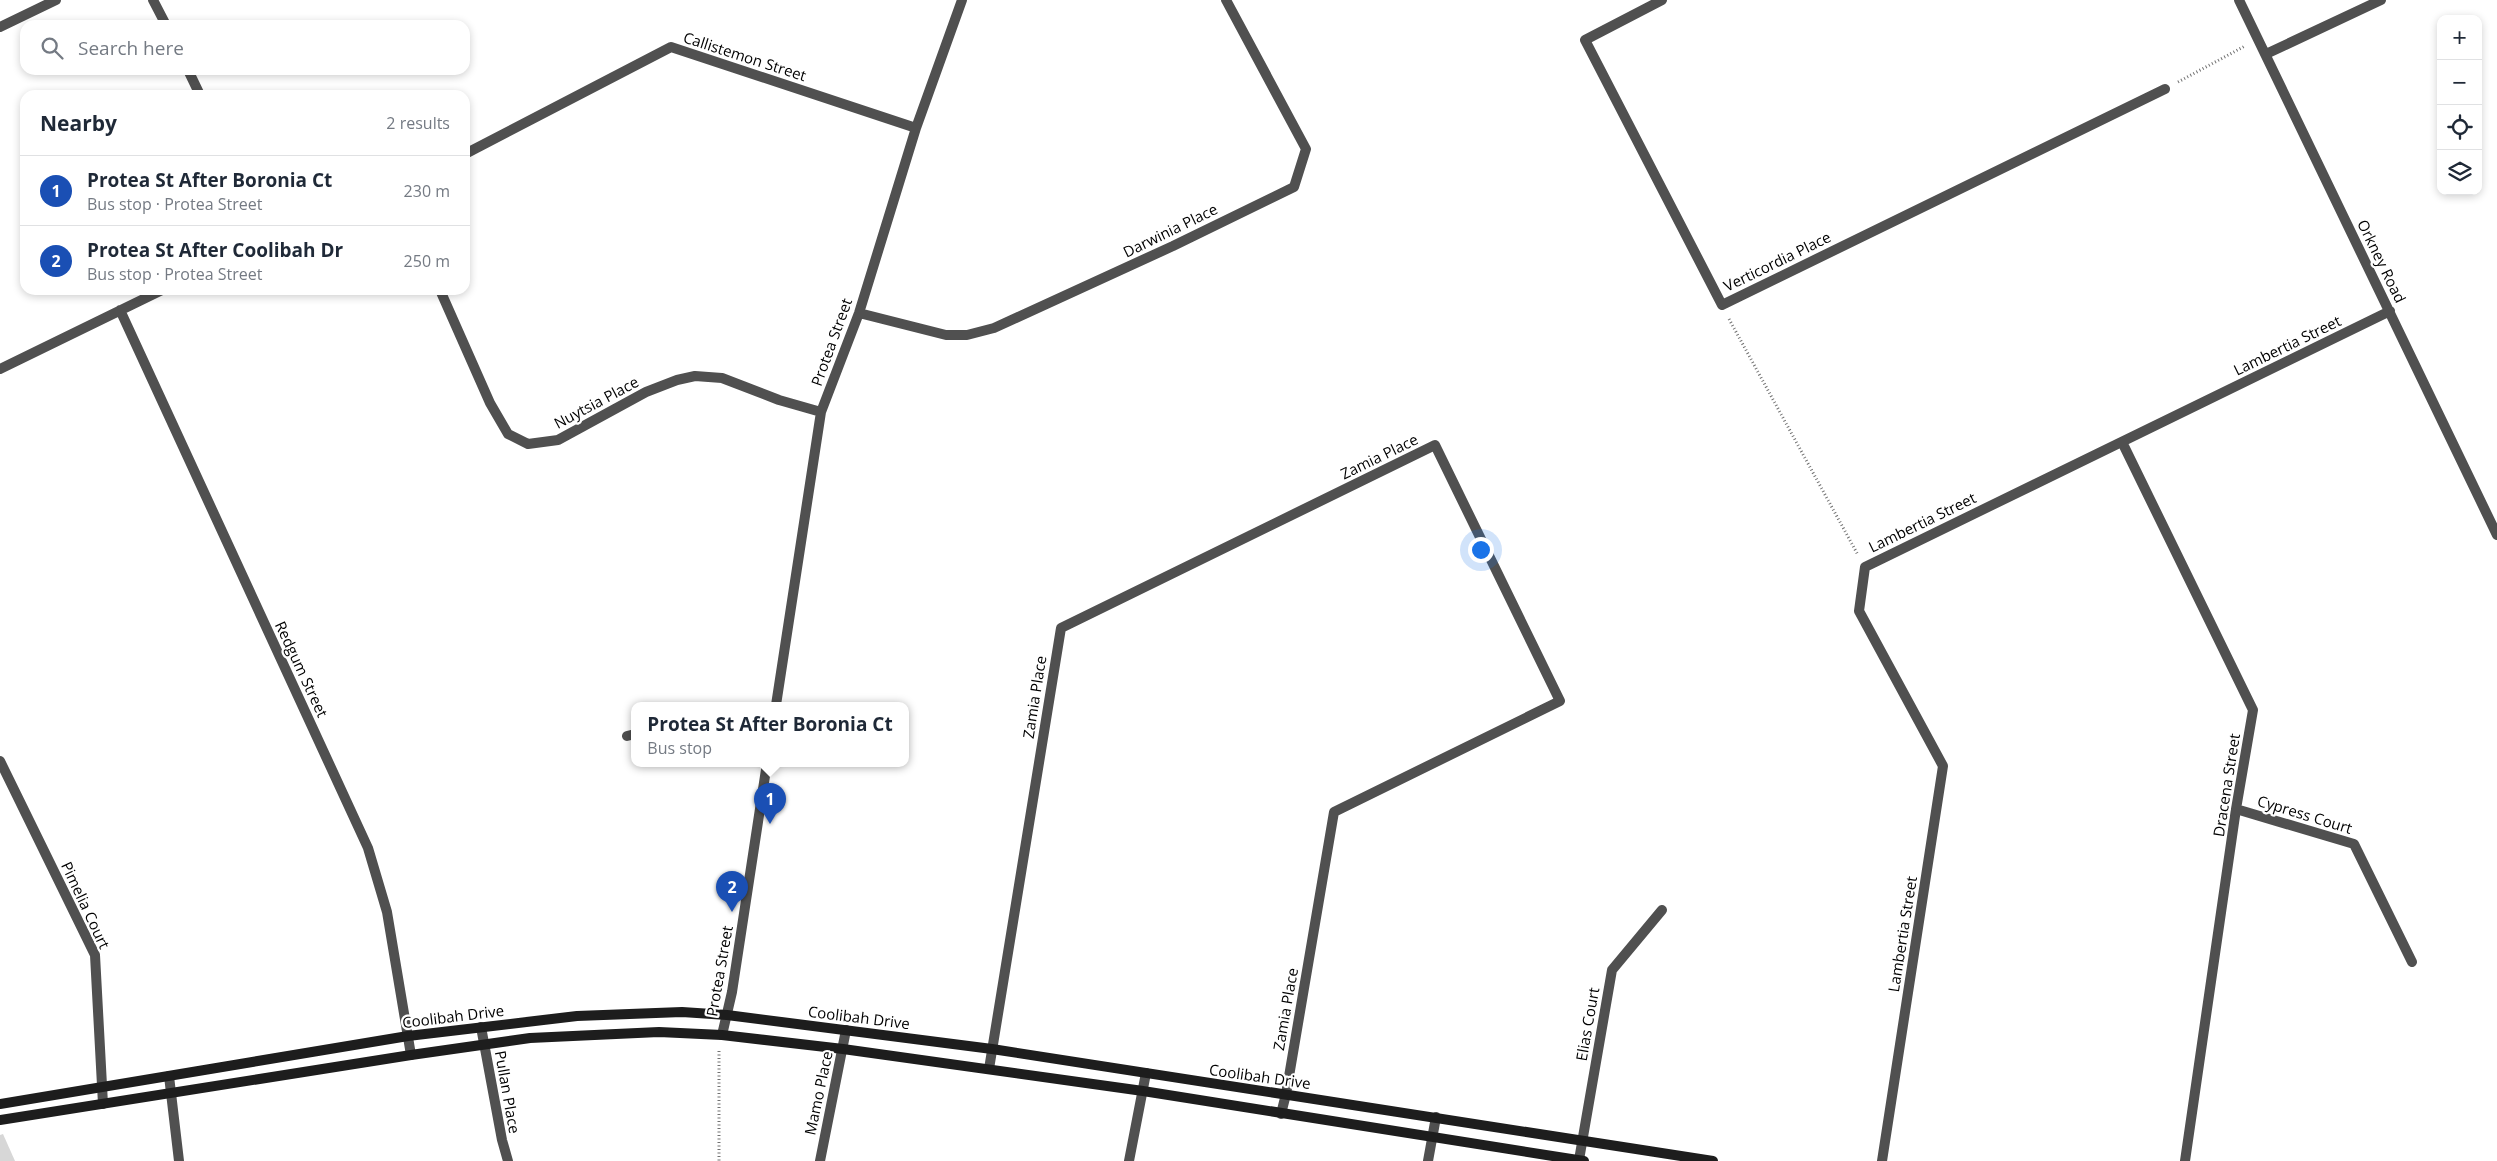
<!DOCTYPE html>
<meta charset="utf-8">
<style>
:root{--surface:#fff;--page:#f2f2f3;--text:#1f2937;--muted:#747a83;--line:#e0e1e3;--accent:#000}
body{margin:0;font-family:"Open Sans",sans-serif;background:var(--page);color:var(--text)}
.controls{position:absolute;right:15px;top:15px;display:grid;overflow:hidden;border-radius:10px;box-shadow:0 2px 8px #0003}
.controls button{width:45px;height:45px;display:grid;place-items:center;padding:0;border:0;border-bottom:1px solid var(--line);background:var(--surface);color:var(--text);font:25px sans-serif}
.you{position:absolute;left:1480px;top:549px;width:18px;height:18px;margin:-12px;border:4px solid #fff;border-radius:50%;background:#1a73e8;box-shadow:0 0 0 8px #1a73e833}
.badge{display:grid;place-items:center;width:32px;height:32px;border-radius:50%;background:var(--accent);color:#fff;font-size:16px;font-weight:700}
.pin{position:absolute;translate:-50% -41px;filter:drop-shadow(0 1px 2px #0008)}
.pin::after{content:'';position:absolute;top:26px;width:18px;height:15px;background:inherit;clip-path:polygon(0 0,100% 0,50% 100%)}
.popup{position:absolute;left:631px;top:702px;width:278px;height:65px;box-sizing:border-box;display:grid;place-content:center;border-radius:10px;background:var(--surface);filter:drop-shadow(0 1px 4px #0005);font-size:16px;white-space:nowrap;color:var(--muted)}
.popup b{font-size:19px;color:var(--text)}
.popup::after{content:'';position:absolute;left:50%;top:100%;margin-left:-10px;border:10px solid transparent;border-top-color:var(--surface)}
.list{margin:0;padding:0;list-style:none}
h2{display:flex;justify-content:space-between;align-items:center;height:65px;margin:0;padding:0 20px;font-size:21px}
h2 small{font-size:16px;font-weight:400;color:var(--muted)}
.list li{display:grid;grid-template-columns:32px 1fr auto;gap:15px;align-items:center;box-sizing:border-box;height:70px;padding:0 20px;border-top:1px solid var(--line)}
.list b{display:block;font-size:19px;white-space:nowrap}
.list p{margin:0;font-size:16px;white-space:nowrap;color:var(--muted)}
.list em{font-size:16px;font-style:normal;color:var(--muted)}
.icon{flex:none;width:28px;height:28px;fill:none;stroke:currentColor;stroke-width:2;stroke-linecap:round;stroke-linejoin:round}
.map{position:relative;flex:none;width:2497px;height:1161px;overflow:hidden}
.search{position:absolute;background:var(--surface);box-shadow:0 2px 8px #0003;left:20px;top:20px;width:450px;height:55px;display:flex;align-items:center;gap:12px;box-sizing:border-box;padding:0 18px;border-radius:15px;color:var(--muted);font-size:19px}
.panel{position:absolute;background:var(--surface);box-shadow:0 2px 8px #0003;left:20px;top:90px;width:450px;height:205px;border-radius:15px}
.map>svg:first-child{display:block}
.green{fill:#d7d7d7}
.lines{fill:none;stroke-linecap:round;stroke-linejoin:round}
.path{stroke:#727272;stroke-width:3;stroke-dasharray:1 2.5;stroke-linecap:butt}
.minor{stroke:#505050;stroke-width:10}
.secondary{stroke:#1d1d1d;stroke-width:10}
.labels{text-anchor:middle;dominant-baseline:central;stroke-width:4.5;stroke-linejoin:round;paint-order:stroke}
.street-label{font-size:15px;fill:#000;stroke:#fff}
</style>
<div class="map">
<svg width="2497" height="1161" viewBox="0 0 2497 1161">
<rect width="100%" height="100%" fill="#fff"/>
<path class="green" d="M3 1134 15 1161H0V1135Z"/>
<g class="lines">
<path class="path" d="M2178 82 2245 46
M1729 319 1858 555
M719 1051V1161"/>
<path class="minor" d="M153 0 166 25
M1662 0 1585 40 1722 305 2165 89
M2239 0 2497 535
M0 27 56 0
M2266 54 2381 0
M188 70 200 95
M465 154 671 47 916 128
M440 290 490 403 508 434 528 444 558 440 646 392 677 380 695 376 722 378 779 400 821 412
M120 310 368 848 387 912 411 1055
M859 313 946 335H967L994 328 1173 246 1294 187 1306 149 1226 0
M0 369 162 290
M2122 442 2253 710 2236 809 2185 1161
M776 705 821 412 859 313 916 128 962 0
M627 736 635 734
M0 761 95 955 103 1104
M2236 809 2354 844 2412 962
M481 1027 502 1140 508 1161
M722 1035 732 992 767 763
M989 1069 1061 628 1435 445 1560 701 1334 812 1286 1094 1281 1114
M169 1076 179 1161
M1579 1160 1612 970 1662 910
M820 1161 846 1030
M1129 1161 1146 1073
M1428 1161 1436 1117
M1882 1161 1943 766 1859 611 1865 567 2390 311"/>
<path class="secondary" d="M0 1104 408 1036 577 1016 682 1012 727 1015 992 1049 1713 1161
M0 1120 411 1055 530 1038 659 1032 722 1035 843 1049 1143 1091 1584 1161"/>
</g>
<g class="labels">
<g class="street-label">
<text transform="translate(745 56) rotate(18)">Callistemon Street</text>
<text transform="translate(1170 230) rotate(-26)">Darwinia Place</text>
<text transform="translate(1777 261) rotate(-26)">Verticordia Place</text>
<text transform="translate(2382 261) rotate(64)">Orkney Road</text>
<text transform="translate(831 342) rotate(-70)">Protea Street</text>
<text transform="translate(2287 345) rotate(-26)">Lambertia Street</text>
<text transform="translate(596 402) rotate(-28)">Nuytsia Place</text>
<text transform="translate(1379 456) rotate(-26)">Zamia Place</text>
<text transform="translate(1922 522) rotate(-26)">Lambertia Street</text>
<text transform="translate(302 669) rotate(65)">Redgum Street</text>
<text transform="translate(1034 697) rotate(-81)">Zamia Place</text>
<text transform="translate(2226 785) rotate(-81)">Dracena Street</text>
<text transform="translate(2305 814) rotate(17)">Cypress Court</text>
<text transform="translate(86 905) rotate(65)">Pimelia Court</text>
<text transform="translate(1902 934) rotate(-81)">Lambertia Street</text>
<text transform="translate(719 971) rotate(-80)">Protea Street</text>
<text transform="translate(1285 1009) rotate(-80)">Zamia Place</text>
<text transform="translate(453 1016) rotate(-7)">Coolibah Drive</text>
<text transform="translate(859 1017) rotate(7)">Coolibah Drive</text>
<text transform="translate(1587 1024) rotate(-80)">Elias Court</text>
<text transform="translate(1260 1076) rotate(8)">Coolibah Drive</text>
<text transform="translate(508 1092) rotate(80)">Pullan Place</text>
<text transform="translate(818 1093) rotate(-78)">Mamo Place</text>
</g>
</g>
</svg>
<div class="controls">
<button>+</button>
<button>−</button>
<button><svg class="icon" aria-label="locate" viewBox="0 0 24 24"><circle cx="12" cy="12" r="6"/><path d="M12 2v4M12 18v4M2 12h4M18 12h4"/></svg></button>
<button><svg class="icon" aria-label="layers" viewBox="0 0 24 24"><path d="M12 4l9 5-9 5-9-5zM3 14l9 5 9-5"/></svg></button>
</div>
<div class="you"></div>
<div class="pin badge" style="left:770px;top:824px;background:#1a4fb4">1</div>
<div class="popup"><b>Protea St After Boronia Ct</b>Bus stop</div>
<div class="pin badge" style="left:732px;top:912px;background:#1a4fb4">2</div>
<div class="search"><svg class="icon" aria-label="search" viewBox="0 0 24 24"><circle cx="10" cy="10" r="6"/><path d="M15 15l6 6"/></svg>Search here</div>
<section class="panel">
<h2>Nearby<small>2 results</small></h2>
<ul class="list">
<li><span class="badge" style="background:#1a4fb4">1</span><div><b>Protea St After Boronia Ct</b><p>Bus stop · Protea Street</p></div><em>230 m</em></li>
<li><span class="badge" style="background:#1a4fb4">2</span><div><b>Protea St After Coolibah Dr</b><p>Bus stop · Protea Street</p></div><em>250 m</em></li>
</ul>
</section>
</div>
